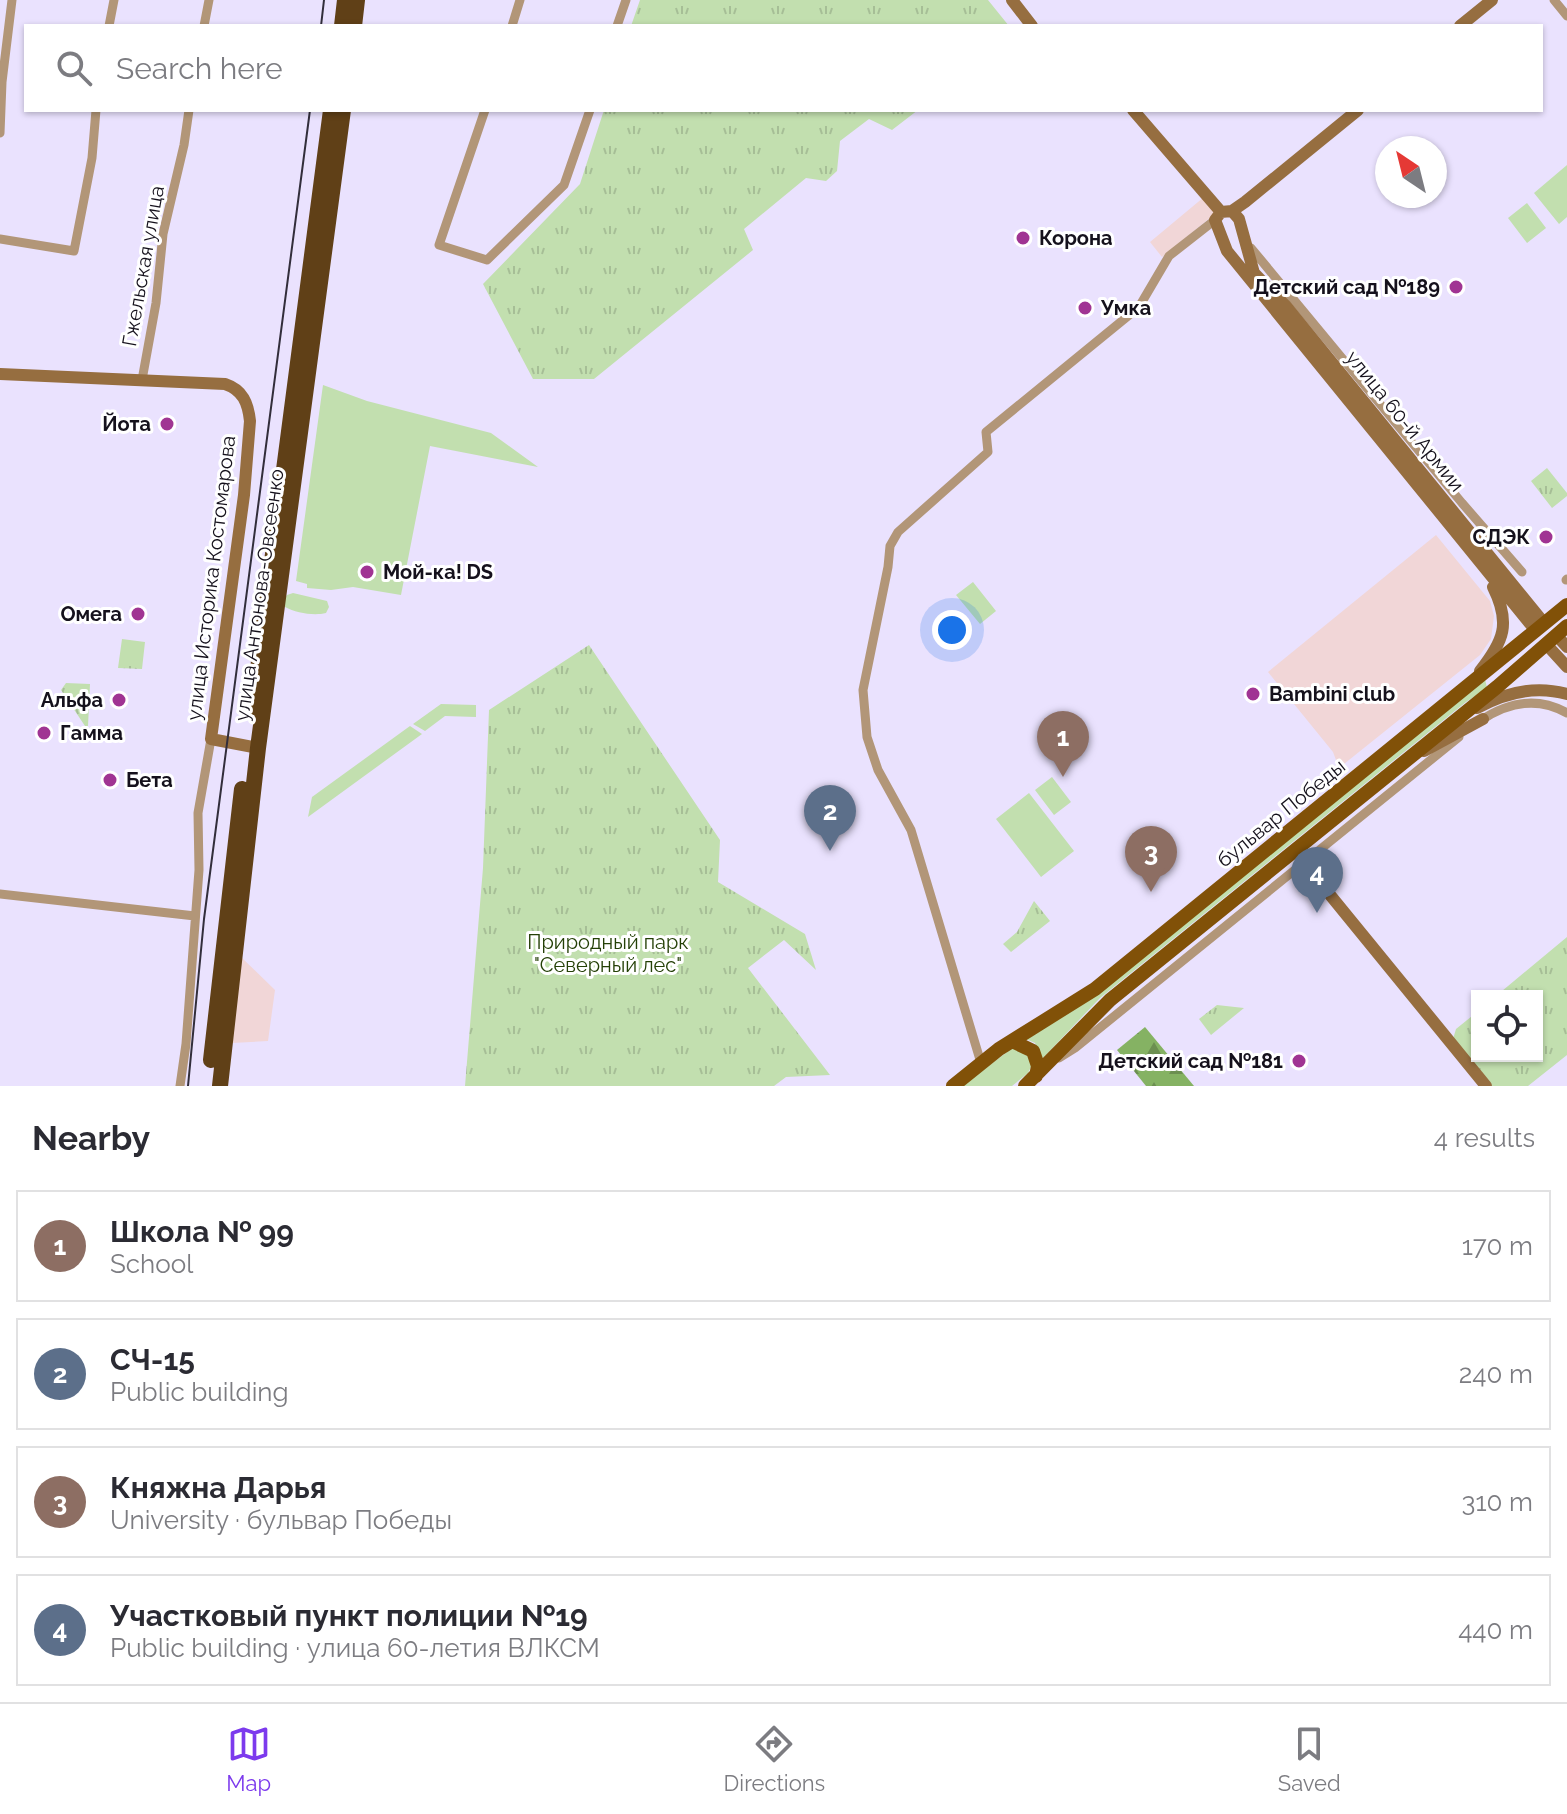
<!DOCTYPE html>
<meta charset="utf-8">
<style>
:root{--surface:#fff;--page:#f7f7f7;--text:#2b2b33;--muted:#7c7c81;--line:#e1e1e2;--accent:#7c3aed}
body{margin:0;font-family:Raleway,sans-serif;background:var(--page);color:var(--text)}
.controls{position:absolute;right:24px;bottom:24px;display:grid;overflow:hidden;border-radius:0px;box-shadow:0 2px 6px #0004}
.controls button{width:72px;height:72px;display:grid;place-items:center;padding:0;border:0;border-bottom:2px solid var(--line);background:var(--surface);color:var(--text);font:40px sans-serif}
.compass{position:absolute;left:1375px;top:136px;width:72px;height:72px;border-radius:50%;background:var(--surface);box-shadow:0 2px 6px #0004;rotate:325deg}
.you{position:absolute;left:952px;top:630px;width:28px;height:28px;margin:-20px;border:6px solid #fff;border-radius:50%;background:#1a73e8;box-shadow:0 0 0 12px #1a73e833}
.badge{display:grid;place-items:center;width:52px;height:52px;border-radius:50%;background:var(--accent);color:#fff;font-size:26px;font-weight:700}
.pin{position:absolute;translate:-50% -66px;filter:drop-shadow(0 2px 4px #0008)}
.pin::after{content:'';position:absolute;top:42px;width:28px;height:24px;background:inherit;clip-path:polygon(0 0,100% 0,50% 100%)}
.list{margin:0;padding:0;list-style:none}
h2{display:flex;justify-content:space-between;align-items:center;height:104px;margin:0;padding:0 32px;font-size:34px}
h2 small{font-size:26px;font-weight:400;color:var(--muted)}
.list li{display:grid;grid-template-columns:52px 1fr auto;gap:24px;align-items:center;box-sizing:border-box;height:112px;margin:0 16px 16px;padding:0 16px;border:2px solid var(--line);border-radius:0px}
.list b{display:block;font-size:30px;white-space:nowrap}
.list p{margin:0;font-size:26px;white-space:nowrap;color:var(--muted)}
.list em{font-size:26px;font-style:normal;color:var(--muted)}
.icon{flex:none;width:44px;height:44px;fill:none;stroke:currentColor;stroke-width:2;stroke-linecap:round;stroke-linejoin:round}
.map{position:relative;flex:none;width:1567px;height:1086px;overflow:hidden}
.search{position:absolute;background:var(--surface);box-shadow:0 2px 6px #0004;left:24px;right:24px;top:24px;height:88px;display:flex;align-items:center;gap:20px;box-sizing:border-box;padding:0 28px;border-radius:0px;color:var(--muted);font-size:30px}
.sheet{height:616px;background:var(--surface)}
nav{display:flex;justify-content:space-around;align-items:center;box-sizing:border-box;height:112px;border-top:2px solid var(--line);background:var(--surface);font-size:22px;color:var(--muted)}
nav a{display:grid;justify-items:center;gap:4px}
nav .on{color:var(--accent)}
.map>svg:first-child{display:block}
.commercial{fill:#f1d6d7}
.grass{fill:#c2dfaf}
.forest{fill:url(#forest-firs)}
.park{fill:url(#park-tufts)}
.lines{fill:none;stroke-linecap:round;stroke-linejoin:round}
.street{stroke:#b29678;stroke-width:9}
.secondary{stroke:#966e40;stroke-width:12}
.primary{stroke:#815108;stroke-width:14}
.highway{stroke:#604017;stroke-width:16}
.rail{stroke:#322e3b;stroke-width:2}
.poi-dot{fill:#a03493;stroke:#fff;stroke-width:3}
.labels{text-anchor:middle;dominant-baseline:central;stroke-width:6;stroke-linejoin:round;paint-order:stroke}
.poi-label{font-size:20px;font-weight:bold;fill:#15111c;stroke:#fff;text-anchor:start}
.street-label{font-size:20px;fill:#15111c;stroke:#fff}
.park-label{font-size:20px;fill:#244006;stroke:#fff}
</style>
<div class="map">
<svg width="1567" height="1086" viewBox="0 0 1567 1086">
<defs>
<pattern id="forest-firs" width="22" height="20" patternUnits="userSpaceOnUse" patternTransform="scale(2)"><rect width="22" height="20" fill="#85b263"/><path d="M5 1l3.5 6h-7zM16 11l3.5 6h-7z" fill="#6c8f51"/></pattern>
<pattern id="park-tufts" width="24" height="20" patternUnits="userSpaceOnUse" patternTransform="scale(2)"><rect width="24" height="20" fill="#c2dfaf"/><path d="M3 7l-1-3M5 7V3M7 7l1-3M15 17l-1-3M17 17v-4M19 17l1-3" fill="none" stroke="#a6be96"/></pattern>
</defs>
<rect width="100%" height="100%" fill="#eae2fe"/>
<path class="commercial" d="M1204 197 1217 212 1162 257 1150 242Z
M1436 535 1490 601 1494 616 1491 639 1480 655 1339 768 1333 752 1268 672Z
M240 956 275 990 268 1041 232 1043Z"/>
<path class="grass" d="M1567 165V217L1559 224 1534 193Z
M1527 203 1546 228 1527 243 1508 218Z
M323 385 367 401 491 433 538 467 430 446 401 595 353 587 331 590 307 588V584L296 581Z
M973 582 996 611 980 624 956 595Z
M293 593 327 601 329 607 326 613C314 616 296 613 285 607L283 601 287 595Z
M1485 679 1487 688 1466 702 1100 998 1042 1059 1035 1043 1026 1039Z
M441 704 476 705V717L445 716 425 731 413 724Z
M410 726 422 734 308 817 312 797Z
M1052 777 1071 802 1054 815 1035 790Z
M1029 793 1074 851 1041 877 996 819Z
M1018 1048 1028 1055 1032 1065 1028 1073 1012 1086H962L1011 1049Z"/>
<path class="forest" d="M1145 1027 1194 1086H1146L1117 1050Z"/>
<path class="park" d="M640 0H988L1009 26H631Z
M604 110H918L892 130 869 119 840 141 837 171 826 181 806 178 744 229 753 250 594 379H533L483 284 580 184Z
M1547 468 1567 493V496L1552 508 1531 481Z
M122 639 145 642 142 669 118 668Z
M589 645 720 840 718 882 805 934 816 970 784 940 748 968 830 1075 786 1077 774 1086H465L483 868 489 710Z
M66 683 90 684 88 726H85L61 690Z
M1034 901 1050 921 1011 952 1003 944 1017 932Z
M1567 937V1055L1528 1086H1492L1453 1039 1456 1029 1477 1012V1056H1537V996H1496Z
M1217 1005 1244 1008 1211 1035 1199 1019Z"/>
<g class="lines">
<path class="street" d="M1554 0 1567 16
M109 26 114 0
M204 26 209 0
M512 26 520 0
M617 26 626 0
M485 110 439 245 487 260 564 185 590 110
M0 133 2 82 12 0
M0 239 74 251 92 158 96 110
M1251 248 1462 503 1522 572
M142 380 156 303 163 234 184 145 189 110
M1566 580 1567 579
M1480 721C1508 702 1537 696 1567 713
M0 894 195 916
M1059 1058 1075 1048 1459 737
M981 1063 911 830 878 770 867 737 863 690 888 567 890 546 898 532 988 452 986 432 1139 307 1169 256 1215 220
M180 1086 186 1044 199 870 198 813 211 739"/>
<path class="secondary" d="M1012 0 1032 26
M1460 26 1492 0
M1133 110 1221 212
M1358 110 1245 202 1232 211 1221 212 1215 220 1227 251 1536 631
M1232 211 1239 219 1254 273 1286 306 1544 623
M0 374 225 384C243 390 248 403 250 421L244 495 211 739 258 748
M1556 635 1567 647
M1546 644 1567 667
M1480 671C1504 641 1511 623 1493 587
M1477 708C1506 692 1535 685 1567 694
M1424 751 1483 719
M1304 863 1486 1086"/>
<path class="primary" d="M1012 1041 1033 1051 1038 1066 1036 1076
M953 1086 999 1049 1095 989 1567 605
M1025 1086 1110 1000 1497 687 1567 626"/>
<path class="highway" d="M342 26 345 0
M354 26 357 0
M253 707 331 110
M211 1060 242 789
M220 1086 258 748 343 110"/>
<path class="rail" d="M321 26 324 0
M188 1086 204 919 310 110"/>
</g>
<g class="poi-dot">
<circle cx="1023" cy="238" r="8"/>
<circle cx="1456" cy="287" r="8"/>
<circle cx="1085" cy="308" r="8"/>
<circle cx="167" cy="424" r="8"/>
<circle cx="1546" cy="537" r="8"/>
<circle cx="367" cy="572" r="8"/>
<circle cx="138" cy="614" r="8"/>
<circle cx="1253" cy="694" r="8"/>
<circle cx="119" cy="700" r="8"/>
<circle cx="44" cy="733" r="8"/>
<circle cx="110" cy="780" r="8"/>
<circle cx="1299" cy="1061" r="8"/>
</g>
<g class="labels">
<g class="poi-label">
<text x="1039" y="238">Корона</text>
<text x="1440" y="287" text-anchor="end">Детский сад №189</text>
<text x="1101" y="308">Умка</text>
<text x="151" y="424" text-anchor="end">Йота</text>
<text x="1530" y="537" text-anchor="end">СДЭК</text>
<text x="383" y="572">Мой-ка! DS</text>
<text x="122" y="614" text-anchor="end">Омега</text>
<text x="1269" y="694">Bambini club</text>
<text x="103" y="700" text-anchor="end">Альфа</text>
<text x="60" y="733">Гамма</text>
<text x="126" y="780">Бета</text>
<text x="1283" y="1061" text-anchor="end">Детский сад №181</text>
</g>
<g class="street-label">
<text transform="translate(143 266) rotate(-80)">Гжельская улица</text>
<text transform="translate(1405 421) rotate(51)">улица 60-й Армии</text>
<text transform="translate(211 578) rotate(-83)">улица Историка Костомарова</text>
<text transform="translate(259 595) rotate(-82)">улица Антонова-Овсеенко</text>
<text transform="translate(1281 813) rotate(-39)">бульвар Победы</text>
</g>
<g class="park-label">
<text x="608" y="942">Природный парк<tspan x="608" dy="23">"Северный лес"</tspan></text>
</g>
</g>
</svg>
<div class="controls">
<button><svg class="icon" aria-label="locate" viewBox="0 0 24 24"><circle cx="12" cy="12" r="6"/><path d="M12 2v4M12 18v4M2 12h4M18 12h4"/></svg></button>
</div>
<svg class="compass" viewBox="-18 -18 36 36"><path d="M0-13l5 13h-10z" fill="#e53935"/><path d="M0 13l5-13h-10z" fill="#7c7c81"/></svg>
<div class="you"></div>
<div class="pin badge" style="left:1063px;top:777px;background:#8d6e63">1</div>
<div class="pin badge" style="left:830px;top:851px;background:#5c6f8a">2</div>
<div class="pin badge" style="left:1151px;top:892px;background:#8d6e63">3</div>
<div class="pin badge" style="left:1317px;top:913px;background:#5c6f8a">4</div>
<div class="search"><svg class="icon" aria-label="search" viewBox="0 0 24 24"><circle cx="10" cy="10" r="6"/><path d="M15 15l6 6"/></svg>Search here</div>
</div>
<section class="sheet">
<h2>Nearby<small>4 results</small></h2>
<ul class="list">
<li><span class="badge" style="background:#8d6e63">1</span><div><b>Школа № 99</b><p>School</p></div><em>170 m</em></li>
<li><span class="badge" style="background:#5c6f8a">2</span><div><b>СЧ-15</b><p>Public building</p></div><em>240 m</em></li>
<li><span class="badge" style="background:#8d6e63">3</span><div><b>Княжна Дарья</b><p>University · бульвар Победы</p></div><em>310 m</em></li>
<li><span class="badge" style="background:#5c6f8a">4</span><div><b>Участковый пункт полиции №19</b><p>Public building · улица 60-летия ВЛКСМ</p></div><em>440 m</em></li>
</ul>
</section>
<nav>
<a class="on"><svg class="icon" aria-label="map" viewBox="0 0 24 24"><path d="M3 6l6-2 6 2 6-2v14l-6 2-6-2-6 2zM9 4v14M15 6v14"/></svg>Map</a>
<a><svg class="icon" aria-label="directions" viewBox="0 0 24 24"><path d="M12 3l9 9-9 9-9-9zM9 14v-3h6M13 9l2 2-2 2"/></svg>Directions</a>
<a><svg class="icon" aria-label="saved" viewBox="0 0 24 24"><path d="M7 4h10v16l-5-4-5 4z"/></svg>Saved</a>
</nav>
